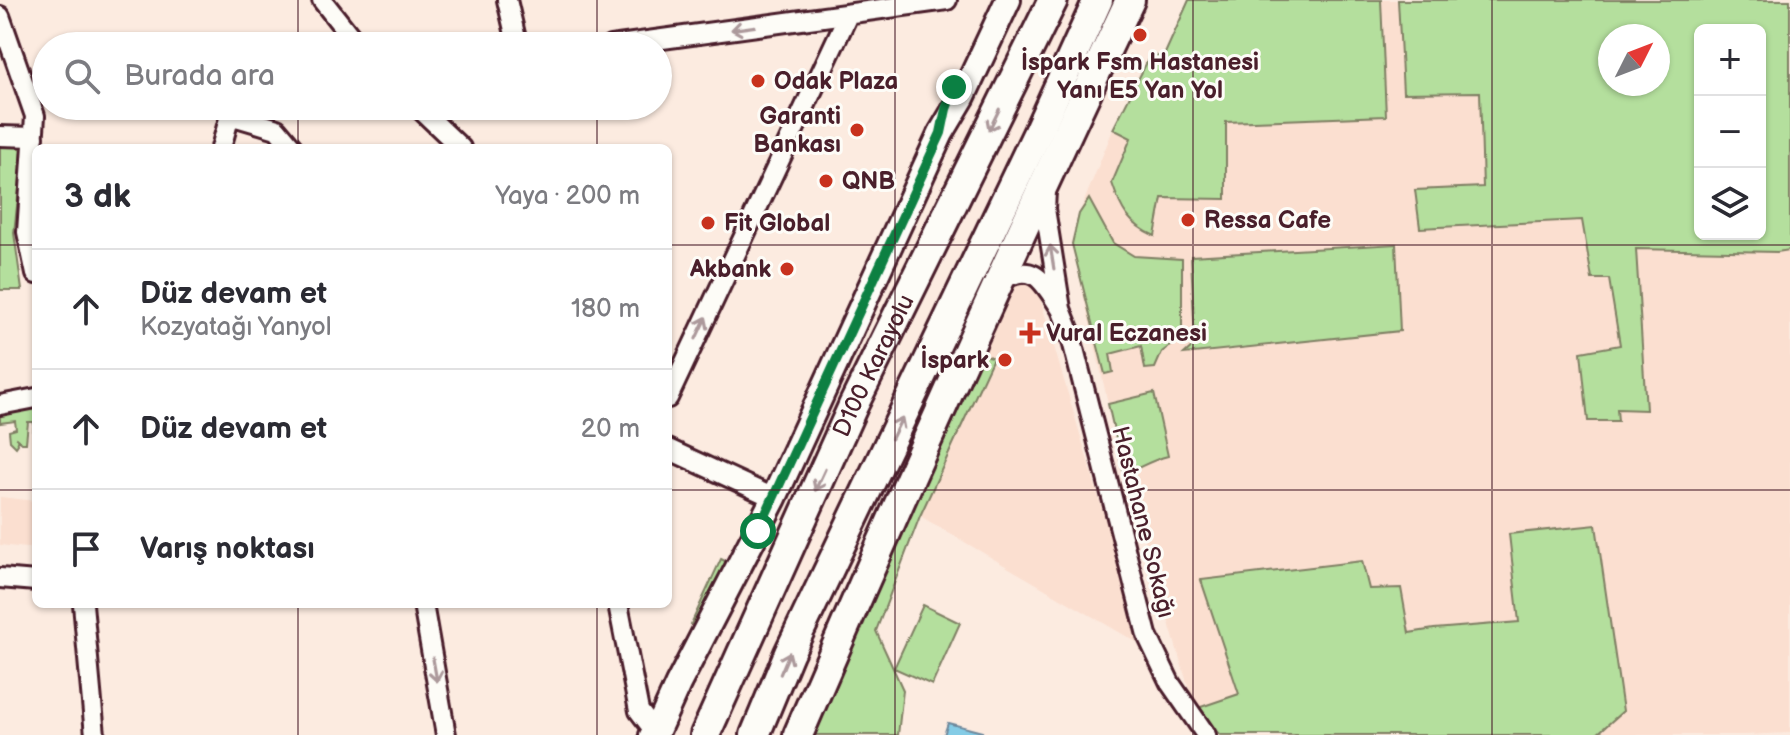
<!DOCTYPE html>
<html lang="tr">
<meta charset="utf-8">
<style>
:root{--surface:#fff;--page:#f2f2f3;--text:#2b2b33;--muted:#7c7c81;--line:#e1e1e2}
body{margin:0;font-family:"Balsamiq Sans",sans-serif;background:var(--page);color:var(--text)}
.controls{position:absolute;right:24px;top:24px;display:grid;overflow:hidden;border-radius:12px;box-shadow:0 2px 6px #0004}
.controls button{width:72px;height:72px;display:grid;place-items:center;padding:0;border:0;border-bottom:2px solid var(--line);background:var(--surface);color:var(--text);font:40px sans-serif}
.compass{position:absolute;left:1598px;top:24px;width:72px;height:72px;border-radius:50%;background:var(--surface);box-shadow:0 2px 6px #0004;rotate:48deg}
.stop{position:absolute;width:24px;height:24px;margin:-18px;border:6px solid #0b8043;border-radius:50%;background:#fff}
.stop.end{background:#0b8043;border-color:#fff;box-shadow:0 2px 8px #0008}
.list{margin:0;padding:0;list-style:none}
h2{display:flex;justify-content:space-between;align-items:center;height:104px;margin:0;padding:0 32px;font-size:34px}
h2 small{font-size:26px;font-weight:400;color:var(--muted)}
.list li{display:grid;grid-template-columns:52px 1fr auto;gap:24px;align-items:center;box-sizing:border-box;height:120px;padding:0 32px;border-top:2px solid var(--line)}
.list b{display:block;font-size:30px;white-space:nowrap}
.list p{margin:0;font-size:26px;white-space:nowrap;color:var(--muted)}
.list em{font-size:26px;font-style:normal;color:var(--muted)}
.icon{flex:none;width:44px;height:44px;fill:none;stroke:currentColor;stroke-width:2;stroke-linecap:round;stroke-linejoin:round}
.map{position:relative;flex:none;width:1790px;height:735px;overflow:hidden}
.search{position:absolute;background:var(--surface);box-shadow:0 2px 6px #0004;left:32px;top:32px;width:640px;height:88px;display:flex;align-items:center;gap:20px;box-sizing:border-box;padding:0 28px;border-radius:44px;color:var(--muted);font-size:30px}
.panel{position:absolute;background:var(--surface);box-shadow:0 2px 6px #0004;left:32px;top:144px;width:640px;height:464px;border-radius:12px}
.map>svg:first-child{display:block}
.built{fill:#fbdfd0;fill-rule:evenodd}
.green{fill:#b4df9d;stroke:#7f7f64;stroke-width:2;fill-rule:evenodd}
.water{fill:#85cce6;stroke:#6d879b;stroke-width:2}
.lines{fill:none;stroke-linecap:round;stroke-linejoin:round}
.minor-casing{stroke:#4a1f2b;stroke-width:24}
.major-casing{stroke:#4a1f2b;stroke-width:30}
.highway-casing{stroke:#4a1f2b;stroke-width:34}
.minor{stroke:#fdfcf7;stroke-width:18}
.major{stroke:#fdfcf7;stroke-width:24}
.highway{stroke:#fdfcf7;stroke-width:28}
.oneway{stroke:#ac999b}
.route{stroke:#0b8043;stroke-width:10}
.grid{fill:none;stroke:#4a1f2b;stroke-width:2;stroke-opacity:0.55}
.poi-dot{fill:#c8321e;stroke:#fdfcf7;stroke-width:3}
.labels{text-anchor:middle;dominant-baseline:central;stroke-width:6;stroke-linejoin:round;paint-order:stroke}
.poi-label{font-size:24px;font-weight:bold;fill:#4a1f2b;stroke:#fdfcf7;text-anchor:start}
.street-label{font-size:24px;fill:#4a1f2b;stroke:#fdfcf7}
</style>
<div class="map">
<svg width="1790" height="735" viewBox="0 0 1790 735">
<rect width="100%" height="100%" fill="#fcebe0"/>
<filter id="ink" filterUnits="userSpaceOnUse"><feTurbulence type="fractalNoise" baseFrequency=".0125" numOctaves="2"/><feDisplacementMap in="SourceGraphic" scale="16" xChannelSelector="R" yChannelSelector="G"/><feConvolveMatrix kernelMatrix="1 2 1 2 8 2 1 2 1" color-interpolation-filters="sRGB"/></filter>
<g filter="url(#ink)">
<path class="built" d="M1189 0H1790V733L1745 735H1220L1195 709 1124 474 1072 244 1079 214 1114 127 1151 54 1163 58ZM1700 30H1760V234H1700ZM1610 36H1658V84H1610Z
M1036 283 1052 340 1143 646 920 516 993 359 974 350 1005 285Z
M0 497 36 501V549L0 545Z"/>
<path class="green" d="M1189 0H1381L1386 116 1226 122V199L1162 198 1155 236C1128 224 1121 210 1112 183L1131 138 1113 129 1151 54 1163 58Z
M1398 0H1790V250L1777 252 1636 249 1646 410 1617 409 1618 421H1588L1581 352 1620 345 1609 279H1592L1582 220 1420 228 1415 190 1483 187 1480 92 1403 93ZM1700 30H1760V234H1700ZM1610 36H1658V84H1610Z
M0 142 24 143 14 233 22 290H0Z
M1089 199 1113 243 1134 256 1182 259V337L1162 352 1155 368 1145 369 1141 346 1110 354 1113 372 1105 374 1072 244 1079 214Z
M1396 244 1400 331 1184 354 1195 344 1191 256Z
M974 350 993 358 920 516 876 631 903 690 898 735H806Z
M1154 393 1168 456C1151 460 1140 468 1124 474L1108 404Z
M32 405 36 409V450L33 444 34 422H28L26 443H22L17 439 18 444 16 447 10 441 9 431 16 429 15 421 0 423V409Z
M1596 525 1623 711 1596 735H1220L1195 709 1239 694 1201 580 1362 561 1369 589 1401 588 1409 633 1434 629 1519 622 1509 534Z
M721 559 727 562 696 627 691 624Z
M923 605 960 623 932 685 894 668Z"/>
<path class="water" d="M948 723 982 732 981 735H944Z"/>
<g class="lines">
<g class="minor-casing">
<path id="minor" d="M322 0 358 46
M507 0 517 43
M0 16 35 116 27 232 36 274
M611 46 947 0
M417 106 461 148
M0 136 34 137
M221 148 230 115 277 129 293 148
M1000 281C1035 260 1043 282 1061 309L1045 209 1046 191
M1061 309 1069 329 1147 635 1170 683 1206 735
M668 398 848 15
M0 405 36 398
M668 449 774 498
M0 578 36 581
M83 604 95 735
M423 604 446 735
M618 604 639 711 656 733 649 735"/>
</g>
<g class="major-casing">
<path id="major" d="M655 735 678 684 774 498 941 133 963 96 1008 0"/>
</g>
<g class="highway-casing">
<g id="highway">
<path id="s1" d="M705 735 853 406 1053 0"/>
<path d="M755 735 789 653 1037 134 1098 0"/>
<path d="M798 735C904 488 1015 243 1130 0"/>
</g>
</g>
<use href="#minor" class="minor"/>
<use href="#major" class="major"/>
<use href="#highway" class="highway"/>
</g>
<defs><path id="oneway-shaft" d="M-6 0H5M1.5-3L5.5 0L1.5 3" fill="none" stroke-width="1.6" stroke-linecap="round" stroke-linejoin="round" transform="scale(2)"/></defs>
<g class="oneway">
<use href="#oneway-shaft" transform="translate(743 28) rotate(172)"/>
<use href="#oneway-shaft" transform="translate(994 120) rotate(116)"/>
<use href="#oneway-shaft" transform="translate(1052 257) rotate(-99)"/>
<use href="#oneway-shaft" transform="translate(701 328) rotate(-65)"/>
<use href="#oneway-shaft" transform="translate(897 428) rotate(-64)"/>
<use href="#oneway-shaft" transform="translate(820 480) rotate(115)"/>
<use href="#oneway-shaft" transform="translate(785 663) rotate(-67)"/>
<use href="#oneway-shaft" transform="translate(435 670) rotate(80)"/>
</g>
</g>
<g class="lines" filter="url(#ink)">
<path class="route" d="M758 531 941 133 946 109 954 87"/>
</g>
<path class="grid" d="M298 0V46M597 0V46M895 0V735M1193 0V735M1492 0V735M298 106V148M597 106V148M0 245H36M668 245H1790M0 490H36M668 490H1790M298 604V735M597 604V735"/>
<g class="poi-dot">
<circle cx="1140" cy="35" r="8"/>
<circle cx="758" cy="81" r="8"/>
<circle cx="857" cy="130" r="8"/>
<circle cx="826" cy="181" r="8"/>
<circle cx="1188" cy="220" r="8"/>
<circle cx="708" cy="223" r="8"/>
<circle cx="787" cy="269" r="8"/>
<path d="M1026 321h8v8h8v8h-8v8h-8v-8h-8v-8h8z"/>
<circle cx="1005" cy="360" r="8"/>
</g>
<g class="labels">
<g class="poi-label">
<text x="1140" y="62" text-anchor="middle">İspark Fsm Hastanesi<tspan x="1140" dy="28">Yanı E5 Yan Yol</tspan></text>
<text x="774" y="81">Odak Plaza</text>
<text x="841" y="116" text-anchor="end">Garanti<tspan x="841" dy="28">Bankası</tspan></text>
<text x="842" y="181">QNB</text>
<text x="1204" y="220">Ressa Cafe</text>
<text x="724" y="223">Fit Global</text>
<text x="771" y="269" text-anchor="end">Akbank</text>
<text x="1046" y="333">Vural Eczanesi</text>
<text x="989" y="360" text-anchor="end">İspark</text>
</g>
<g class="street-label">
<text stroke="none"><textPath href="#s1" startOffset="406">D100 Karayolu</textPath></text>
<text transform="translate(1143 522) rotate(76)">Hastahane Sokağı</text>
</g>
</g>
</svg>
<div class="controls">
<button>+</button>
<button>−</button>
<button><svg class="icon" aria-label="layers" viewBox="0 0 24 24"><path d="M12 4l9 5-9 5-9-5zM3 14l9 5 9-5"/></svg></button>
</div>
<svg class="compass" viewBox="-18 -18 36 36"><path d="M0-13l5 13h-10z" fill="#e53935"/><path d="M0 13l5-13h-10z" fill="#7c7c81"/></svg>
<div class="stop" style="left:758px;top:531px"></div>
<div class="stop end" style="left:954px;top:87px"></div>
<div class="search"><svg class="icon" aria-label="search" viewBox="0 0 24 24"><circle cx="10" cy="10" r="6"/><path d="M15 15l6 6"/></svg>Burada ara</div>
<section class="panel">
<h2>3 dk<small>Yaya · 200 m</small></h2>
<ul class="list">
<li><svg class="icon" aria-label="ahead" viewBox="0 0 24 24"><path d="M12 20V5M6 11l6-6 6 6"/></svg><div><b>Düz devam et</b><p>Kozyatağı Yanyol</p></div><em>180 m</em></li>
<li><svg class="icon" aria-label="ahead" viewBox="0 0 24 24"><path d="M12 20V5M6 11l6-6 6 6"/></svg><div><b>Düz devam et</b></div><em>20 m</em></li>
<li><svg class="icon" aria-label="arrive" viewBox="0 0 24 24"><path d="M6 21V4h12l-3 4 3 4H6"/></svg><div><b>Varış noktası</b></div></li>
</ul>
</section>
</div>
